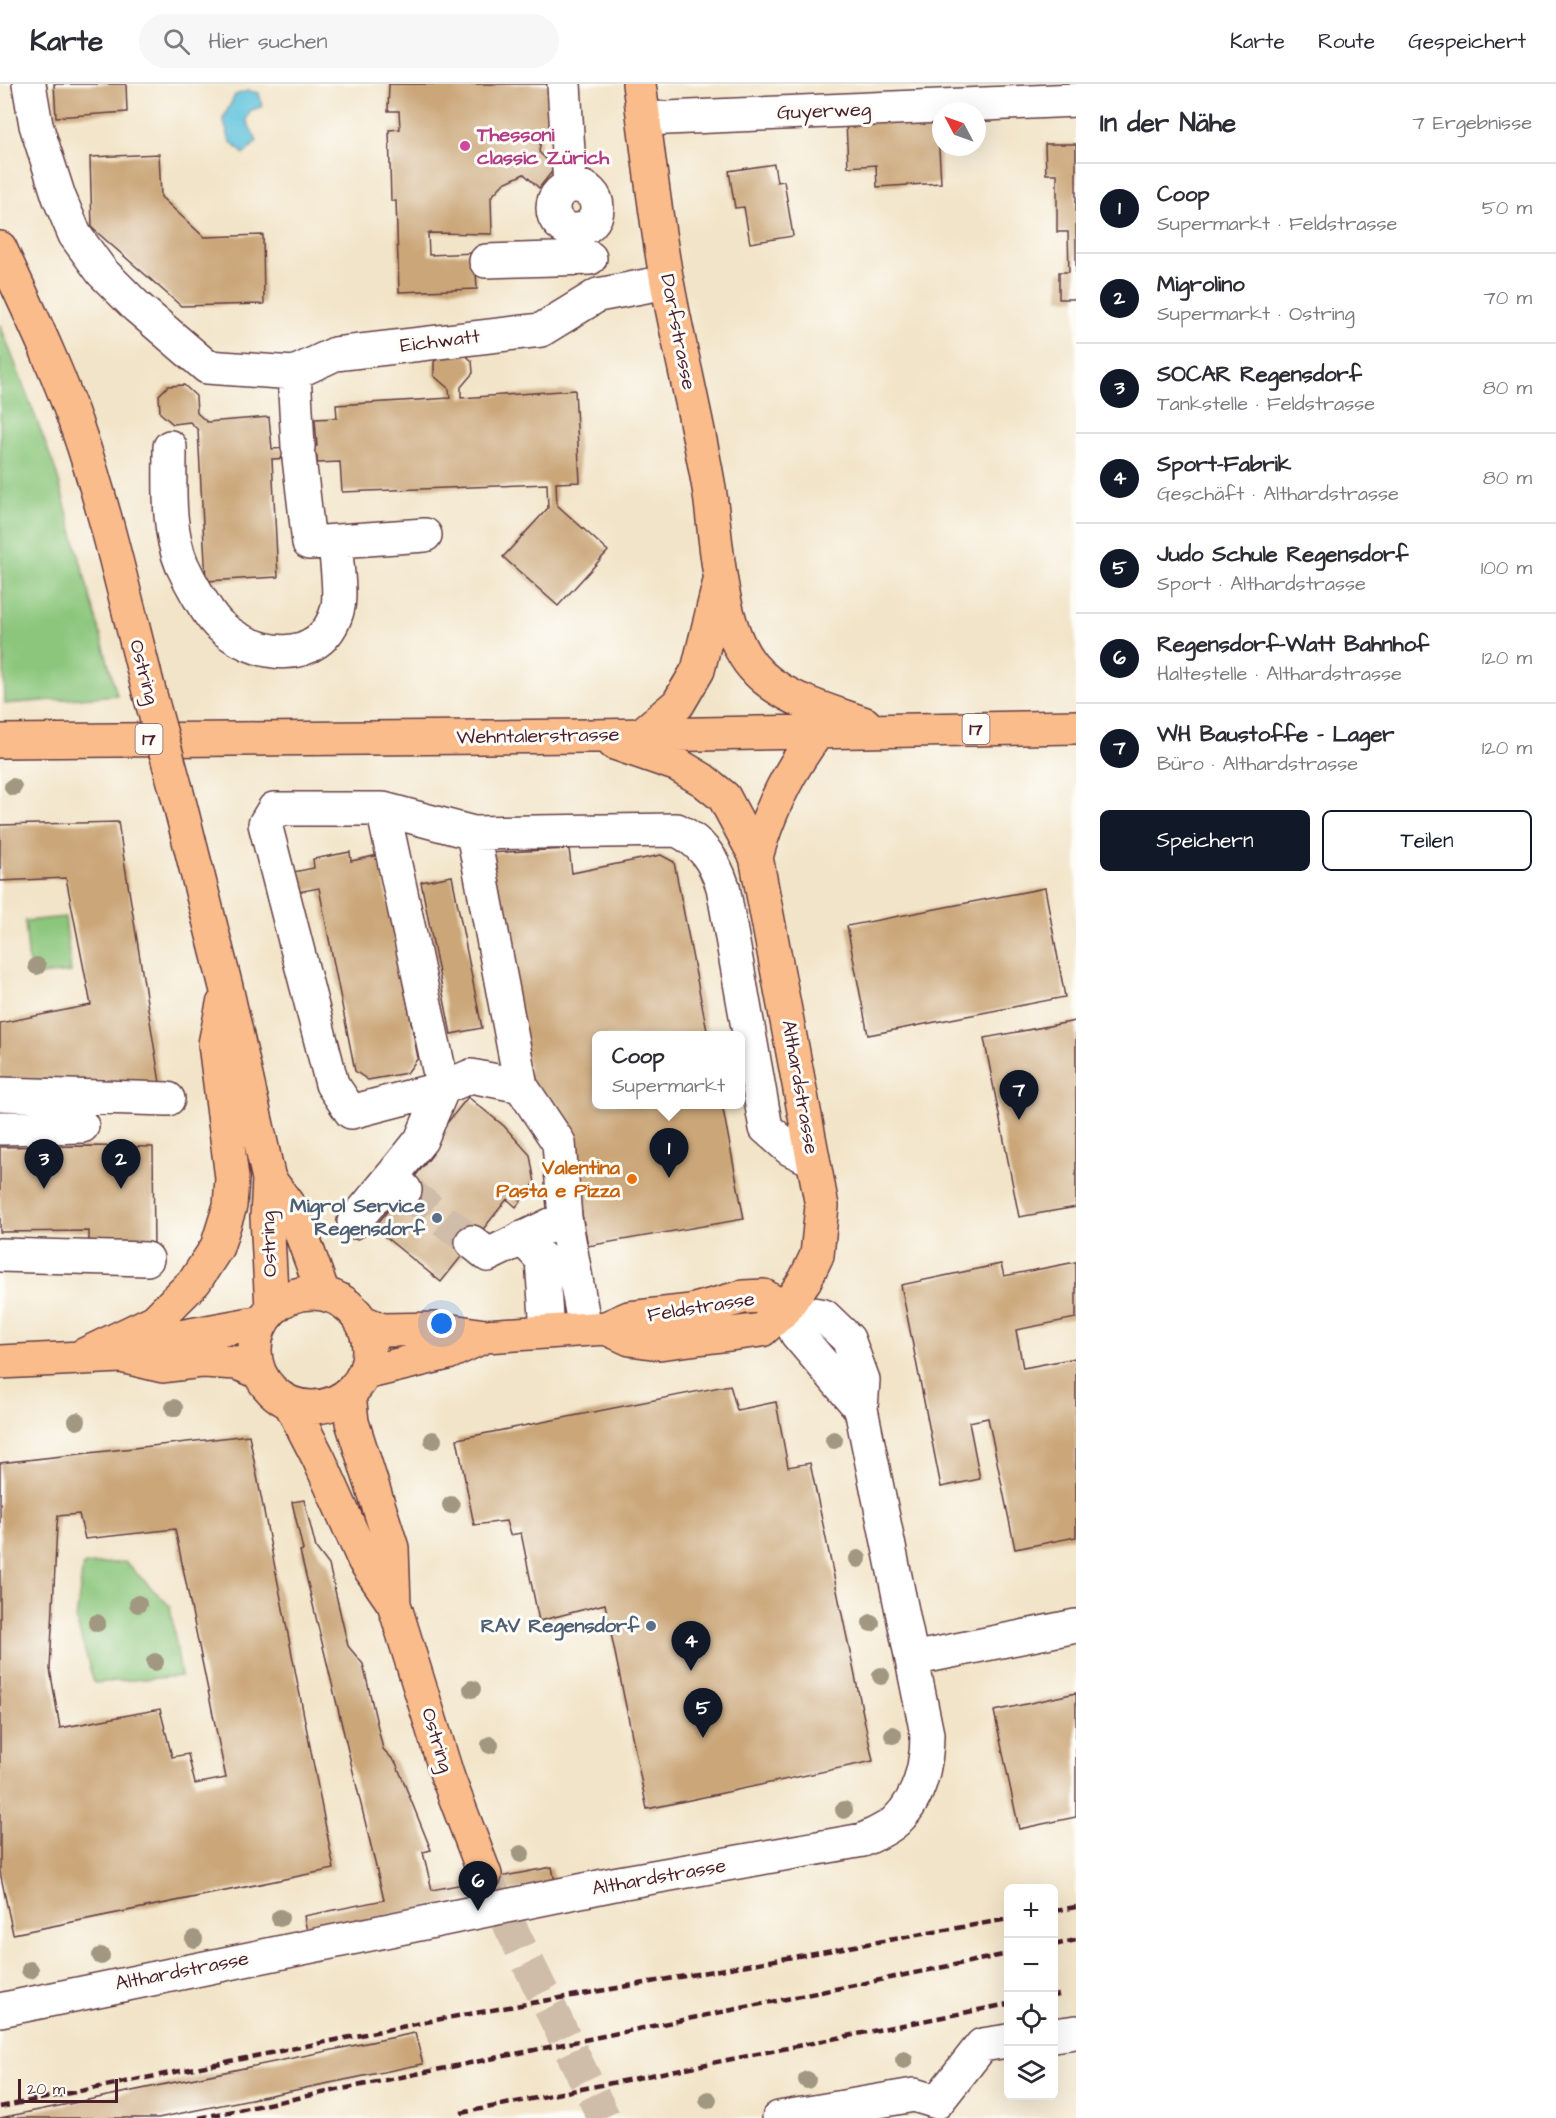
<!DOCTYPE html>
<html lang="de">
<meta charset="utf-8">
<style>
:root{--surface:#fff;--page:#f7f7f7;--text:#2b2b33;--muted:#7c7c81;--line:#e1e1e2;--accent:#111827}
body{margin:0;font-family:"Architects Daughter",sans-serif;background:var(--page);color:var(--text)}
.controls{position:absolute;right:18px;bottom:18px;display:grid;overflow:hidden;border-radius:9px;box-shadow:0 6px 24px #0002}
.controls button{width:54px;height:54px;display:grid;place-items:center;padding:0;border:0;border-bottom:2px solid var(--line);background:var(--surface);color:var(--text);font:30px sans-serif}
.compass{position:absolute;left:932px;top:18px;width:54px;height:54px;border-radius:50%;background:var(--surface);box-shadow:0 6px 24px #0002;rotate:311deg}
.scale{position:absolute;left:18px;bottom:15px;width:100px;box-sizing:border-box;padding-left:6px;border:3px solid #4a1f2b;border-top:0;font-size:16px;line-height:21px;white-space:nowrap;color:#4a1f2b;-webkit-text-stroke:4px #fdfcf7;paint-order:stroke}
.you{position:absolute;left:442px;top:1240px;width:21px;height:21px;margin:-15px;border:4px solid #fff;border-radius:50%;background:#1a73e8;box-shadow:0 0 0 9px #1a73e833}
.badge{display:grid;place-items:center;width:39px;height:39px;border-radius:50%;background:var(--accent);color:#fff;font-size:20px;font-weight:700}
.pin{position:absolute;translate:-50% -50px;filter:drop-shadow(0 2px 3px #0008)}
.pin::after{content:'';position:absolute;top:32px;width:21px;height:18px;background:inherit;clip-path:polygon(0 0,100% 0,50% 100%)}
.popup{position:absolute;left:592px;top:947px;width:153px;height:78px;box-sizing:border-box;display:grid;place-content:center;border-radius:9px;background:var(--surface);filter:drop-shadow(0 2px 4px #0005);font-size:20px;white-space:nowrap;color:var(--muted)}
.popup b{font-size:22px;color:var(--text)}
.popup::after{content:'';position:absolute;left:50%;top:100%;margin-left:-12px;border:12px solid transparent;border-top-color:var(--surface)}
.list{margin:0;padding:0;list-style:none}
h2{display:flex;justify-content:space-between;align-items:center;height:78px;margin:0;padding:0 24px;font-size:26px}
h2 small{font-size:20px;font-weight:400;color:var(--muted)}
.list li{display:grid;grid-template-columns:39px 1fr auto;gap:18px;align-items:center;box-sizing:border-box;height:90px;padding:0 24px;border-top:2px solid var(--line)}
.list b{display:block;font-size:22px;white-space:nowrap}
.list p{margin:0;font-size:20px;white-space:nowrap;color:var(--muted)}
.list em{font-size:20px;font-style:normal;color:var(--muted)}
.actions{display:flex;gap:12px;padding:18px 24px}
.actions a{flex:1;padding:14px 0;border:2px solid var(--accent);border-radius:9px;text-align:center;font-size:21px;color:var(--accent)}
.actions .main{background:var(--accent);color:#fff}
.icon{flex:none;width:33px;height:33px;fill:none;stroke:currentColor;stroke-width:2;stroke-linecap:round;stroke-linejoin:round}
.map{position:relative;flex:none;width:1076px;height:2034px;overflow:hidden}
header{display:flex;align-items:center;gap:36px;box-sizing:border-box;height:84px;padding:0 30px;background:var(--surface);border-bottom:2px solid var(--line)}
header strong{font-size:28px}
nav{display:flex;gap:33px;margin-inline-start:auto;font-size:21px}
.search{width:420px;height:54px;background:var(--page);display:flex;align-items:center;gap:15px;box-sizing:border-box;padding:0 21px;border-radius:33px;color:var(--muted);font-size:22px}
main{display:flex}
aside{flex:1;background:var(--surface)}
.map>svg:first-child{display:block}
.green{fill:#8bc67b;stroke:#6a7253;stroke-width:1.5}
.water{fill:#5fc3dd;stroke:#547184;stroke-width:1.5}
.building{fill:#caa678;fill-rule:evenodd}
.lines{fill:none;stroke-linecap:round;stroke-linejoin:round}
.minor-tunnel{stroke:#d0bda9;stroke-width:33;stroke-dasharray:33 16;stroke-linecap:butt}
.major-tunnel{stroke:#d0bda9;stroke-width:33;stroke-dasharray:33 16;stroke-linecap:butt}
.minor-casing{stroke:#633d43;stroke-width:36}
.major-casing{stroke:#633d43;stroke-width:36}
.minor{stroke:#fff;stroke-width:33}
.major{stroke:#fabc8b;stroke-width:33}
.rail{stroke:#4a1f2b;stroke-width:4.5;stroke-dasharray:9 4.5;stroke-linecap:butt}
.major-bridge-casing{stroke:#633d43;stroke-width:36;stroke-linecap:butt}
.major-bridge{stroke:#fabc8b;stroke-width:33}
.tree{fill:#a29881}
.hotel-dot{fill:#d1479c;stroke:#fdfcf7;stroke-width:2}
.food-dot{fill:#e8710a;stroke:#fdfcf7;stroke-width:2}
.service-dot{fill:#5c6f8a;stroke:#fdfcf7;stroke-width:2}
.labels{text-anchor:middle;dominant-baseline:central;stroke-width:6;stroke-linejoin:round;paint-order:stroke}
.shield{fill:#fdfcf7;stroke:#806168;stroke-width:1.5}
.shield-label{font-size:18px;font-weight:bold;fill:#4a1f2b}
.street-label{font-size:20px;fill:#4a1f2b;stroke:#fdfcf7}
.hotel-label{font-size:20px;font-weight:bold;fill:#b23c85;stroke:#fdfcf7;text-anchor:start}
.food-label{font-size:20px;font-weight:bold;fill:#c56008;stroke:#fdfcf7;text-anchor:end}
.service-label{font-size:20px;font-weight:bold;fill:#4e5e75;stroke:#fdfcf7;text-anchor:end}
</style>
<header>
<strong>Karte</strong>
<div class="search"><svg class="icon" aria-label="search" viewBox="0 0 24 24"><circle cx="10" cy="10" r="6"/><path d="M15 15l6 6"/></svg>Hier suchen</div>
<nav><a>Karte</a><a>Route</a><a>Gespeichert</a></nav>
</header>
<main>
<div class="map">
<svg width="1076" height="2034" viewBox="0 0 1076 2034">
<rect width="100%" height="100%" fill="#fdfcf7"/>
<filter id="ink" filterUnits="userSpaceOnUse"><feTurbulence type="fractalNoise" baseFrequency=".0167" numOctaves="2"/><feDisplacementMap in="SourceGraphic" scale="12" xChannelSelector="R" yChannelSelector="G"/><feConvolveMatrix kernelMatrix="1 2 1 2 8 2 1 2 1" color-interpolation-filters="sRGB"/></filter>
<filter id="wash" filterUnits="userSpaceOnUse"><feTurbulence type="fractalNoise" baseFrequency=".008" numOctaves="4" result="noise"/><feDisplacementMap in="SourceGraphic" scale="24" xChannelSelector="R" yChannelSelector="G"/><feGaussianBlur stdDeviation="1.35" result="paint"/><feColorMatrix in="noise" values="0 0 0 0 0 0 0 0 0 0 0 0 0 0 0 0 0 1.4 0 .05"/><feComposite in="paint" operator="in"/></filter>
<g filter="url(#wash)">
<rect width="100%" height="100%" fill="#f2e4c8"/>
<path class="green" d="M0 240 56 387 117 611 5 620 0 436Z
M65 833 71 888 30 892 25 837Z
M125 1478 170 1522 181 1592 94 1599 76 1536 83 1481Z"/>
<path class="water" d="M248 7 259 9 262 23 251 26 246 36 257 57 244 70 230 57 223 35 235 11Z"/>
<g id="blocks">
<path class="building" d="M54 0H126L127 28 56 33Z
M389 0H551L553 42 541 56 539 68 555 84 539 104 524 90 504 99 491 113 492 150 428 149 429 171 475 169 477 205 399 208 396 117H391L389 46 400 45 399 27H388Z
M937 31 941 99 877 103 876 81 848 83 846 37Z
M1045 60H1076V215H1059V188H1069L1068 148H1057V90H1046Z
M159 70 161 113 204 153 263 151 264 220 181 222 92 144 90 73Z
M774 80 777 98 784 97 793 152 750 159 744 123 735 124 729 87Z
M459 265 472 277 473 289 461 303V314L575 306 580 398 556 399 557 421 608 467 558 522 503 473 548 424 547 400 342 408 340 378 317 379V373L272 375 278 493 206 497 198 346 190 338 173 340 160 329 159 311 168 302 184 301 196 312 197 329 207 338 269 333 272 365 317 362 315 335 337 334 336 321 450 314 449 305 434 292V278L445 266Z
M118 738 160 999 0 1002V939L91 921 66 794 0 797V741Z
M569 765 572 789 661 771 674 778 708 952H597V1020H722L744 1135 588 1162 567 1050 534 1014 487 769Z
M350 768 351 777 379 771 418 974 407 989 368 996 355 987 319 804 292 809 288 789 314 784 313 775Z
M452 792 482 944 451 950 421 798Z
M1045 804 1065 913 868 951 847 842Z
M1076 937V1123L1019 1133 984 954Z
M468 1013 504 1042 530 1071 535 1099 516 1123 507 1115 441 1198 374 1144 433 1070 426 1065Z
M88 1062 153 1063 154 1164 89 1165V1147L0 1148V1063Z
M1076 1178V1234L1016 1246 1023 1284 1076 1274V1453L1015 1465 988 1334 969 1338 980 1395 941 1403 901 1201 1001 1180 1004 1192Z
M730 1301 737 1326 776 1318 788 1383 810 1379 873 1677 647 1725 605 1520 539 1537 521 1449 510 1451 506 1437 474 1441 457 1355Z
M249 1351 334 1785 13 1850 0 1788V1379ZM79 1430 85 1455 175 1445 226 1694 195 1700 188 1670 172 1673 160 1625 60 1644 50 1585 57 1441 58 1432Z
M304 1416 316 1464 329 1481 348 1562 363 1580 383 1665 396 1679 431 1766 423 1768 432 1806 552 1783 555 1798 307 1848 304 1832 384 1816 300 1467 303 1466 292 1418Z
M1076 1609V1733L1019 1745 994 1627Z
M415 1949 423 1980 158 2034H0Z"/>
</g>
</g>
<g filter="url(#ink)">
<use href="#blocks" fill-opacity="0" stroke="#633d43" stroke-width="1.5"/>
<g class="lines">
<path class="minor-tunnel" d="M405 1106 472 1158"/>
<path class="major-tunnel" d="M485 1791 604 2034"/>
<g class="minor-casing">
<path id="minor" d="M29 0 36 41 59 113 75 151 102 188 137 223 207 283 294 289 335 270 541 246 598 211 667 198
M564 0 570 102
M644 35 1076 16
M553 124a22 22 0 1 1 44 0a22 22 0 1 1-44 0Z
M486 177 590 174
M294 289 298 363
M170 363C170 400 167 445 182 481 189 496 206 528 218 540 254 574 320 584 337 527 342 511 336 476 335 458
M299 374 309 459 425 451
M383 725 443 1004 351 1028 332 1000 265 740 274 725H383L473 749 677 746C703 759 714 776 723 803L766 1044 790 1065 813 1076
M473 749 521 1002 559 1059 565 1134 585 1245
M0 1010 168 1015
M0 1044 82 1042
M405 1106 392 1092 421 1056 443 1004 471 992 521 1002
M354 1138 392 1092
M522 1154 542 1175 547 1247
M472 1158 488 1171 565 1134
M0 1171 147 1175
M785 1225 797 1250 861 1325
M912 1575 1076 1542
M0 1926 619 1799 863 1756C873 1751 888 1745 896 1737 920 1714 927 1681 927 1650L861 1325 863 1296 848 1255 824 1232 785 1225
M1054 1951 1076 1948
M937 2018 982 1961 1008 1957
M779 2034 914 2011 937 2018"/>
</g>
<g class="major-casing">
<path id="major" d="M639 0C648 66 655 133 667 198 680 267 697 335 709 404 717 454 718 543 753 583 780 615 827 626 865 640
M0 164C27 223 56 282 77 343 107 429 126 519 149 607
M641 651 678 620 698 586 719 501
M0 657 592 652 1076 643
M176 705 226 903 269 1095 267 1133 272 1225
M756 773C769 726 788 687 818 648
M269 1095 294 1129 323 1209
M255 1266a57 57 0 1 1 114 0a57 57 0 1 1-114 0Z
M363 1238 382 1246 439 1245 485 1252 606 1244 629 1234 691 1227 743 1213 764 1212 785 1225
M606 1244 630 1255 659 1259 762 1246 785 1225 805 1196 817 1171 822 1122 756 773 724 713 703 696 678 681 614 659
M128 1269 163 1256 262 1238
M82 1272 155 1237 195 1197 217 1163 230 1122 232 1094 215 960 223 920
M0 1278 121 1272 163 1282 203 1277 237 1279 259 1288
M365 1289 448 1269 485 1252
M349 1310 352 1338 392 1464 394 1520 448 1694 485 1791
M290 1319 319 1375 364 1476 394 1520"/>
</g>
<use href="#minor" class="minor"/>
<use href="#major" class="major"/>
<path class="rail" d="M1054 1827 1076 1823
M1054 1861 1076 1856
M1054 1912 1059 1911
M0 2023 441 1935 1008 1835
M461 2029 1008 1920
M199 2034 1008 1870"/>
<g class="major-bridge-casing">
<path id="major-bridge" d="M149 607 176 705"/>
</g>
<use href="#major-bridge" class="major-bridge"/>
</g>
<g class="tree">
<circle cx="13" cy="703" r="9"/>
<circle cx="37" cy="882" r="9"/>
<circle cx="174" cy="1324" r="9"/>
<circle cx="77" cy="1337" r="9"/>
<circle cx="433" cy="1356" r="9"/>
<circle cx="834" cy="1356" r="9"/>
<circle cx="451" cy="1421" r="9"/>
<circle cx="858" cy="1475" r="9"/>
<circle cx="138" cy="1520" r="9"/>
<circle cx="97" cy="1539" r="9"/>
<circle cx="871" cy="1539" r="9"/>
<circle cx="155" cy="1578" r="9"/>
<circle cx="881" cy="1592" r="9"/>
<circle cx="472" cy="1605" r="9"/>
<circle cx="893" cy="1651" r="9"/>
<circle cx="490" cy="1661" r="9"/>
<circle cx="844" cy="1726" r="9"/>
<circle cx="521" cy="1770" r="9"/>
<circle cx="280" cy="1834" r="9"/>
<circle cx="194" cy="1855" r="9"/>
<circle cx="101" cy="1872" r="9"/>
<circle cx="30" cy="1886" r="9"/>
<circle cx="904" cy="1976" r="9"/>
<circle cx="807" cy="1996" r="9"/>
<circle cx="708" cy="2016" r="9"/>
</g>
</g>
<circle class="hotel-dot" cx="465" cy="62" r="6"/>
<circle class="food-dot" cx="632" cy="1095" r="6"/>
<g class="service-dot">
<circle cx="437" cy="1134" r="6"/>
<circle cx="651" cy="1542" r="6"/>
</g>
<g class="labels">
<g class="shield">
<rect x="962.5" y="630" width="27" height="30" rx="4.5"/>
<rect x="135.5" y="640" width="27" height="30" rx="4.5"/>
</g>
<g class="shield-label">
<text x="976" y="645">17</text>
<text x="149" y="655">17</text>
</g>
<g class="street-label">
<text transform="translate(824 27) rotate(-2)">Guyerweg</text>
<text transform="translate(678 248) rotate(79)">Dorfstrasse</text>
<text transform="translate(440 257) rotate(-7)">Eichwatt</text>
<text transform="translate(144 588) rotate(75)">Ostring</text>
<text transform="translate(538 652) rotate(-1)">Wehntalerstrasse</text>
<text transform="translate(800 1003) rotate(80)">Althardstrasse</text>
<text transform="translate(269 1160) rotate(-92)">Ostring</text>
<text transform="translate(701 1223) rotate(-9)">Feldstrasse</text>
<text transform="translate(437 1656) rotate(73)">Ostring</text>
<text transform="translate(659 1793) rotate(-10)">Althardstrasse</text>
<text transform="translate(182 1887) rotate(-11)">Althardstrasse</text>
</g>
<g class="hotel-label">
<text x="477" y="51">Thessoni<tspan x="477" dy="23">classic Zürich</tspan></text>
</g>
<g class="food-label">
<text x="620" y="1084">Valentina<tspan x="620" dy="23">Pasta e Pizza</tspan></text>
</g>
<g class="service-label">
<text x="425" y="1122">Migrol Service<tspan x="425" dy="23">Regensdorf</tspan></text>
<text x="639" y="1542">RAV Regensdorf</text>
</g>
</g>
</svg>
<div class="controls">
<button>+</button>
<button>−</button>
<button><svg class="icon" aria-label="locate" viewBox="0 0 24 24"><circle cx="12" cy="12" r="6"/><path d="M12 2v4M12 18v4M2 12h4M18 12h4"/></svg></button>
<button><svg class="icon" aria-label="layers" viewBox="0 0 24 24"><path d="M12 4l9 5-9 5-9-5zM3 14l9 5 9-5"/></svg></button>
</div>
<svg class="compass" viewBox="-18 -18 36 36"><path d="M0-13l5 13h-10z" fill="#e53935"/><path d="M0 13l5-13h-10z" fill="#7c7c81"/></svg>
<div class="scale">20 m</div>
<div class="you"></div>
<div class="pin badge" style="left:669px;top:1094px">1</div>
<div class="popup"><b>Coop</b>Supermarkt</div>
<div class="pin badge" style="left:121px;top:1105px">2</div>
<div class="pin badge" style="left:44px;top:1105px">3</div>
<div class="pin badge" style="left:691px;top:1587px">4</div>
<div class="pin badge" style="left:703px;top:1654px">5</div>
<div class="pin badge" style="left:478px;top:1827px">6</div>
<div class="pin badge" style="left:1019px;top:1036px">7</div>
</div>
<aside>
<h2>In der Nähe<small>7 Ergebnisse</small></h2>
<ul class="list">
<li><span class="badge">1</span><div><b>Coop</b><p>Supermarkt · Feldstrasse</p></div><em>50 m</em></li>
<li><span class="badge">2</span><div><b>Migrolino</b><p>Supermarkt · Ostring</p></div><em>70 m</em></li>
<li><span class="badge">3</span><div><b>SOCAR Regensdorf</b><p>Tankstelle · Feldstrasse</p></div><em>80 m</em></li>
<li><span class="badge">4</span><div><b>Sport-Fabrik</b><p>Geschäft · Althardstrasse</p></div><em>80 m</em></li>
<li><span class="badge">5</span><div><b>Judo Schule Regensdorf</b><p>Sport · Althardstrasse</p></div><em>100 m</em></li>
<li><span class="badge">6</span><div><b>Regensdorf-Watt Bahnhof</b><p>Haltestelle · Althardstrasse</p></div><em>120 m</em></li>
<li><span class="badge">7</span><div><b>WH Baustoffe - Lager</b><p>Büro · Althardstrasse</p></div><em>120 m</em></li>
</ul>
<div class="actions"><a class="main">Speichern</a><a>Teilen</a></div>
</aside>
</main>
